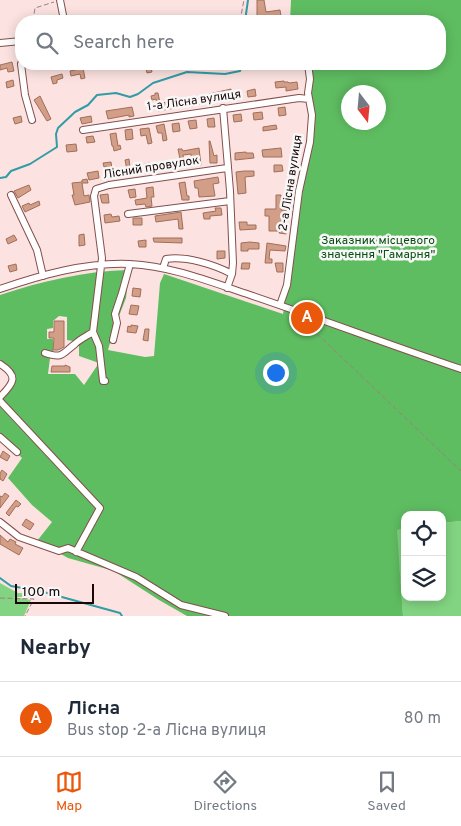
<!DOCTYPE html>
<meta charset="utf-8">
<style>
:root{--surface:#fff;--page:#f2f2f3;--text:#1f2937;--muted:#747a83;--line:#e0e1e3;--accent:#ea580c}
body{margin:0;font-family:Overpass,sans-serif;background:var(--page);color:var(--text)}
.controls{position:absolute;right:15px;bottom:15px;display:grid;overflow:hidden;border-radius:10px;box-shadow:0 2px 12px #0003}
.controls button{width:45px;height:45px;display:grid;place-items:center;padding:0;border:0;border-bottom:1px solid var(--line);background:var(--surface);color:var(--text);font:25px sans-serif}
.compass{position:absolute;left:341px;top:85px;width:45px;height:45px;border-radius:50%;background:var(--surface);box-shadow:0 2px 12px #0003;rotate:164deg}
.scale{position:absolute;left:15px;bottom:12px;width:79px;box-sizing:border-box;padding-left:5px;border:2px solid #1b0707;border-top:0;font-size:14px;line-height:18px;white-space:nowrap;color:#1b0707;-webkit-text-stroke:4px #f7f7f7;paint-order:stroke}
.you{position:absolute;left:275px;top:372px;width:18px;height:18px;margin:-12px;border:4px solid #fff;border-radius:50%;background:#1a73e8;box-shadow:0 0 0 8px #1a73e833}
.badge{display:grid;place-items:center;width:32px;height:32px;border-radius:50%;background:var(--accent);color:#fff;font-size:16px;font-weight:700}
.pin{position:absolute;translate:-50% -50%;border:2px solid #fff;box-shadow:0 1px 5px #0006}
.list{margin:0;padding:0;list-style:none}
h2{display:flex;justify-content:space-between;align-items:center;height:65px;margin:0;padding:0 20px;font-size:21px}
h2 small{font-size:16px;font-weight:400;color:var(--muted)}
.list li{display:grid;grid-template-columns:32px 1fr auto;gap:15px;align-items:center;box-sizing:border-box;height:75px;padding:0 20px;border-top:1px solid var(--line)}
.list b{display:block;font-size:19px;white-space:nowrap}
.list p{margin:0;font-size:16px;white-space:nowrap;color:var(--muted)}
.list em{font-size:16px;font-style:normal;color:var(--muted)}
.icon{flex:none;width:28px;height:28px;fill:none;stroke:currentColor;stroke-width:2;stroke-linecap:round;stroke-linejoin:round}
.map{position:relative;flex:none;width:461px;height:616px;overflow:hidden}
.search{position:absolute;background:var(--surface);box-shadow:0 2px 12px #0003;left:15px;right:15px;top:15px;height:55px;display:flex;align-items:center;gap:12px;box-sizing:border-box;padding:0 18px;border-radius:20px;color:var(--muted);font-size:19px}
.sheet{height:140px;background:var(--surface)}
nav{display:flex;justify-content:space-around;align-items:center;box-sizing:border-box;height:70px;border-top:1px solid var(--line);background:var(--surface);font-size:14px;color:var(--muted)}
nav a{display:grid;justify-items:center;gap:2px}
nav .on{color:var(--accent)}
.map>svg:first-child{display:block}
.green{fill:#82d482}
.forest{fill:#5fbd61;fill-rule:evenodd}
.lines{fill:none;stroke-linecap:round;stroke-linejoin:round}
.stream{stroke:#329ca6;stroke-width:2}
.building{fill:#d29e88;stroke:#a06f5a}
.minor-casing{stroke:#834f4c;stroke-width:8}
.path{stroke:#998281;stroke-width:1;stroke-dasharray:5 2.5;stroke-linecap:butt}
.minor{stroke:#fff;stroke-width:6}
.labels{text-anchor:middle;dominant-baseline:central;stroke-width:5;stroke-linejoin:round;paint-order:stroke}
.street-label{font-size:12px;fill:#1b0707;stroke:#f7f7f7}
.park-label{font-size:12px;fill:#084e10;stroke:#f7f7f7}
</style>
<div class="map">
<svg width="461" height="616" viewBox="0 0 461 616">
<rect width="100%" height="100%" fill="#fce3e1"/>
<path class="green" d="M405 521V597H442V523L461 521V616H403L398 552 383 522Z
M0 583 18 593 30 594 25 597H13L31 600 24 616H0Z"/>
<path class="forest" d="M291 0H461V521L442 523V515H405V528L397 530 403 616H187L159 600 114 571 68 558 37 541 52 522 32 505 8 478 22 458 0 437V402L15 376 10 370 0 364V295C42 281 85 271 129 270L126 298 114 329 108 350 145 357 154 356 160 283 164 274 283 314 307 165 310 64H440V21H290ZM348 92H378V122H348ZM59 316 67 317V340L79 342V356L99 363 84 385 75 374H48L50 358H53V339H47V329L53 328V321Z"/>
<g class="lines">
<path class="stream" d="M245 21 248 0
M0 178 6 177 11 171 30 164 57 147 56 134 58 128 75 112 88 105 97 95 116 93 130 97 138 94 153 83 187 72 225 74 240 71 242 64
M0 578 11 586 34 590
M40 591 120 613 122 616"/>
</g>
<path class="building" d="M257 0H264L266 12 280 10 281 16 257 18Z
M12 62 14 71 8 72 7 68 0 70V65Z
M145 64H150L152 72 147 73Z
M83 68 85 78 81 79 80 74 71 76 70 71Z
M62 74 63 78 57 80V83L53 84 51 77Z
M13 80 14 86 7 88 6 82Z
M284 81V82H288L289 83 297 82 298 89 286 91V87L276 88 275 82Z
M231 89 232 93 220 96 221 101 211 102 209 94Z
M255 89 256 96 248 97 247 91Z
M155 93H158L160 103 180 101 181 107 158 111 156 99 152 100 151 96 155 95Z
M40 96 51 119 47 121 34 100Z
M200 98 201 104 192 106 191 99Z
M132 107 134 116 129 117V115L108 119 106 111Z
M285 107 286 115 279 116 278 108Z
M262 112 263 119 254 120 253 113Z
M241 114 242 121 234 122 233 115Z
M21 116 22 122 15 124 13 118Z
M91 116 92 122 82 124 80 118Z
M214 118 215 127H208L207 119Z
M196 120 197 128 190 129 188 121Z
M179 123 180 131 173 132 172 124Z
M164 124 167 140 163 141 162 133H158L156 126Z
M276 125 277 129 263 131V127Z
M149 128 152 143 148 144 146 135 141 136 140 129Z
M132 129 133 139 126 140 125 130Z
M116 133 118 146 120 145 121 149 114 151 113 146H112L110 134Z
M93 136 95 142 87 143 86 137Z
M209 141H210L214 156 217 155V163H210Z
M76 144 77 151 67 152 66 145Z
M199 148 201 165H195V162H192L191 154 183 155 185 167 177 168 175 160 180 159 178 149H182L183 151Z
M281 148 282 157H263L262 150Z
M246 152V153H253L254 158 235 160V153Z
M129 159 130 167 135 166 136 174 128 175 125 160Z
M111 162 112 169H116L118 176 109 177 107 167H104L103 163Z
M150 163 151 171 145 172 144 164Z
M274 165H282L283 171 274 172Z
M98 171 99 178 89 180 87 173Z
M244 171H254V176L245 177 246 193 238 194 236 172Z
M218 177 219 183 213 184 215 196 199 197 198 188H195L194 181Z
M87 179 88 183H82L84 196 89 195 90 202 75 205 72 195H74L72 183 82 182V180Z
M185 182 187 196H189V200H182L179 183Z
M29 185 31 190 18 198 14 191Z
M153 187 154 197H151L152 206 146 207 145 204 136 205 135 200 147 198 146 188Z
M135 189 136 197 130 198 128 190Z
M108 194 109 203H102L100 195Z
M276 195H281V210H288V214H283L282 225 287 226 286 234 279 233 280 231H269V216H265V209H276Z
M39 201 40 205 25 212 22 206 29 203 30 205Z
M215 208H221L222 215 210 216V219H204L203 213 216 211Z
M181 212 183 229H179L178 219 156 222 155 216Z
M111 214 112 217 119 216 120 221 105 223 104 215Z
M133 218H142V225H133Z
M239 222H247V225H256V229L240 230Z
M84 234 85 245 79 246V235Z
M14 235 17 240 8 244 6 239Z
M153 238H182V243L154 242Z
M146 240V247H139L138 241Z
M250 242 259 243V249H248V251H241V243Z
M267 243 286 246 285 251 270 250 269 259H272V263H265Z
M217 251H225V258L217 259Z
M242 263H250L249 269H241Z
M275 263H283V272H277Z
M16 264 17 270 10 272 8 266Z
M133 288 141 289 140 297 132 296Z
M131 305 139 306 137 315 129 314Z
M54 321H64V347L58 350H53L54 338H49V332H54Z
M131 325 138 326 136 333 127 332 128 326 131 327Z
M145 329H149L148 341 143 340Z
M65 365 70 367V372H51L52 366H65Z
M3 451 10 456 7 461 0 457Z
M2 470 7 474 3 481 0 479V473Z
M5 493 9 496 0 508V496L2 497Z
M16 500 21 504 18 507 16 506 9 516 6 513Z
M26 519 34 524 30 530 22 525Z
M0 535 8 542 10 539 16 542 15 544 23 548 19 555 0 544Z"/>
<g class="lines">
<g class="minor-casing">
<path id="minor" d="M60 0 63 15
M0 43 21 41
M21 64 25 95 32 120
M223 108 230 191 233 263 232 274 227 288
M83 130 299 98 309 99
M11 195 37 250 43 276
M128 214 230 201
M163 268 166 259C186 256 213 264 232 274
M0 289C41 275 86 262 130 264 171 266 211 282 250 295 321 319 390 345 461 369
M280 305 287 285 299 191 310 142 312 115 308 93 310 79 308 64
M113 340 117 323 115 314 122 293 130 264
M45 353C63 359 62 354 75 344 80 339 87 336 93 332
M0 364C19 376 14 383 0 397
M105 381H103L99 346 93 332 102 258 94 196 96 189 109 185 227 168
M0 401 100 508 76 552
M0 437 17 452
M0 522 19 537 59 551 68 548 136 577 181 605 225 616"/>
</g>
<path class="path" d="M33 21 35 8 54 2
M240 21 244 0
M308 322 313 330 461 471
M0 598 34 599 25 616"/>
<use href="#minor" class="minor"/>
</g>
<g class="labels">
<g class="street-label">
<text transform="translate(194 101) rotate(-8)">1-а Лісна вулиця</text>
<text transform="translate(151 168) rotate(-9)">Лісний провулок</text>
<text transform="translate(291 183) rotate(-81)">2-а Лісна вулиця</text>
</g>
<g class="park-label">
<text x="378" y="241">Заказник місцевого<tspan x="378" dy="14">значення "Гамарня"</tspan></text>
</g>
</g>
</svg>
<div class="controls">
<button><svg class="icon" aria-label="locate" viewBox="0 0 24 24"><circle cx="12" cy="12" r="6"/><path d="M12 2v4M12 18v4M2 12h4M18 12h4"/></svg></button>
<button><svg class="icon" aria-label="layers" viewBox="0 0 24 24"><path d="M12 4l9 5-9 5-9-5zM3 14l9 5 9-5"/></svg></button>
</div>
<svg class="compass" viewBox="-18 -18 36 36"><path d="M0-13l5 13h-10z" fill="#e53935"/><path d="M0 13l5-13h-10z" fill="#747a83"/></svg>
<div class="scale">100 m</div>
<div class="you"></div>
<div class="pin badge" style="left:307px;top:318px">A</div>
<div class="search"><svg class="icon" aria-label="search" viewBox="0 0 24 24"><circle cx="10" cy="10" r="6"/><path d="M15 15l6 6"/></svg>Search here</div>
</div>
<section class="sheet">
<h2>Nearby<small></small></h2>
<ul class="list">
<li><span class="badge">A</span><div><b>Лісна</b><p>Bus stop · 2-а Лісна вулиця</p></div><em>80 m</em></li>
</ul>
</section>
<nav>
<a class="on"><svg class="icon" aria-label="map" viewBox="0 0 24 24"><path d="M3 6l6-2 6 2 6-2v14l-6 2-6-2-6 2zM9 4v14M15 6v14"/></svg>Map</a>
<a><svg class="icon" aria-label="directions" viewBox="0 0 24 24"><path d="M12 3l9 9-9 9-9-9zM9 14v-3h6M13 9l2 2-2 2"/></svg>Directions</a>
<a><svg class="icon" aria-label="saved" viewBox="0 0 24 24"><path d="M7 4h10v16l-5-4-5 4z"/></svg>Saved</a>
</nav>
